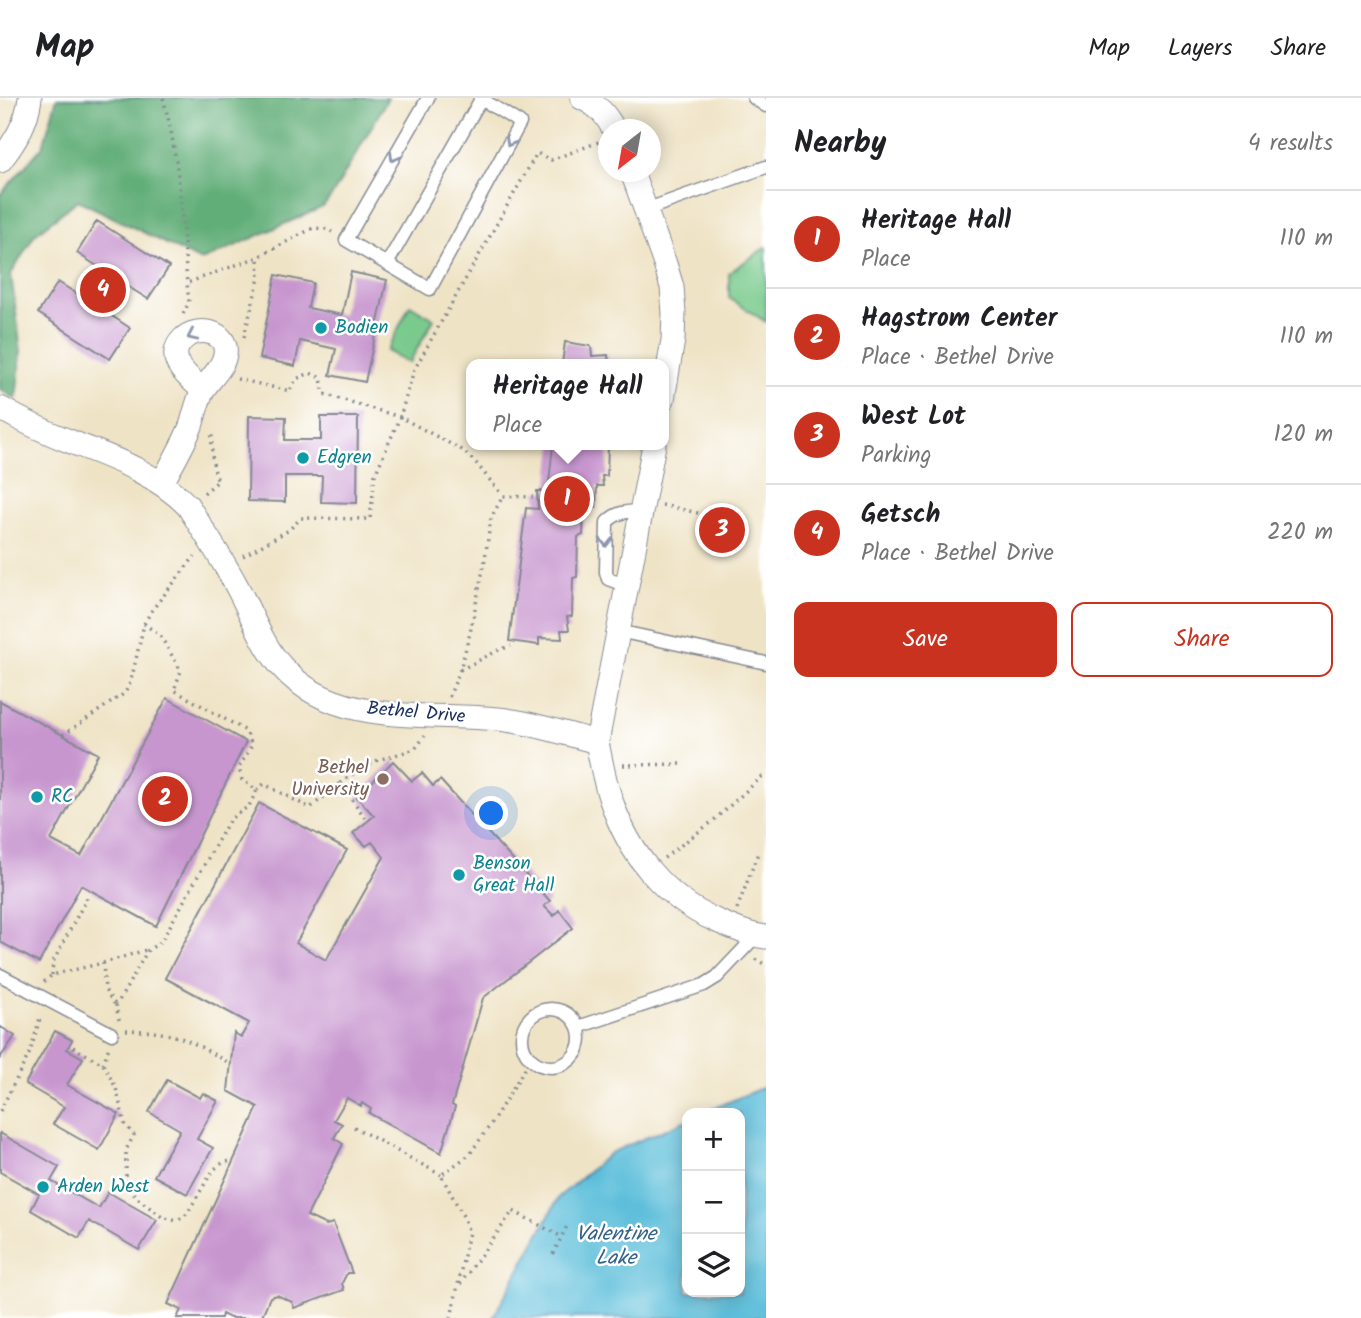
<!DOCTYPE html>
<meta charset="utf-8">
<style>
:root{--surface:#fff;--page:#f2f2f2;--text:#202124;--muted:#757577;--line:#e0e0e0;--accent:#c8321e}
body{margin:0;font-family:Kalam,sans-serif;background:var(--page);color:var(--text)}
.controls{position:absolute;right:21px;bottom:21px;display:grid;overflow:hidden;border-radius:14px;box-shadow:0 4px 18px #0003}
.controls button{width:63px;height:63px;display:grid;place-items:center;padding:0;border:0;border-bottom:2px solid var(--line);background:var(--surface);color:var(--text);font:35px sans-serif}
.compass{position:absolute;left:598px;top:21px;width:63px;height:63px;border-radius:50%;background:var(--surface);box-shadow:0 4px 18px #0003;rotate:211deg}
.you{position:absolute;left:492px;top:716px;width:24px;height:24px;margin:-18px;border:5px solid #fff;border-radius:50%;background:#1a73e8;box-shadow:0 0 0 10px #1a73e833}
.badge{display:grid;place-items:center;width:46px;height:46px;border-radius:50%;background:var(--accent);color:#fff;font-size:23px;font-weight:700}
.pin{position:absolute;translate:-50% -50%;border:4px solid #fff;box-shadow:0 2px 7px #0006}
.popup{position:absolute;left:466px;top:261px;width:203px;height:91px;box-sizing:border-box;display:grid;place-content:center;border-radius:14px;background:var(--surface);filter:drop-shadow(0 2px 5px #0005);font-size:23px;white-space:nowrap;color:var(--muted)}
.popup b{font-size:26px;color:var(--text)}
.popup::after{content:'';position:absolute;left:50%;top:100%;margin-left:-14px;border:14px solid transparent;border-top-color:var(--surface)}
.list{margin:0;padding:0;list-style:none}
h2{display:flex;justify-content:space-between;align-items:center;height:91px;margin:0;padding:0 28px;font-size:30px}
h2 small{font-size:23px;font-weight:400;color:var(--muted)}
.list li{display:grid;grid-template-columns:46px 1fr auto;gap:21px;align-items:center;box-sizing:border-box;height:98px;padding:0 28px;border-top:2px solid var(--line)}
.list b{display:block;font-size:26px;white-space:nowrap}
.list p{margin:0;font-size:23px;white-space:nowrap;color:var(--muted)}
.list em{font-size:23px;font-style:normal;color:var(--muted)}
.actions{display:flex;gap:14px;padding:21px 28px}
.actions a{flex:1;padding:16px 0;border:2px solid var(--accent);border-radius:14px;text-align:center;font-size:24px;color:var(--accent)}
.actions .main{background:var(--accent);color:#fff}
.icon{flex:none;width:38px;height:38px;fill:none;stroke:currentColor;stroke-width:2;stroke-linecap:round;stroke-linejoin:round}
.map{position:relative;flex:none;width:766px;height:1220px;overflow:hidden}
header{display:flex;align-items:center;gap:42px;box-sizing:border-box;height:98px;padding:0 35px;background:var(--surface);border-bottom:2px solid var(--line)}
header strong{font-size:33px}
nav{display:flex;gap:38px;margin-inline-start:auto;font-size:24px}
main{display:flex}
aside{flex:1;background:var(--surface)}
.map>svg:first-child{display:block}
.green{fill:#79ca8c;stroke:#4a7c75;stroke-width:2}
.forest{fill:#62ae78;stroke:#3e6e6b;stroke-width:2}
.water{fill:#5cbeda;stroke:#3c769c;stroke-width:2}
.building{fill:#c796cf}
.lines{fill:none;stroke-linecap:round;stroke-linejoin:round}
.lane-casing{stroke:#858992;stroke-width:15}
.street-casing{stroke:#858992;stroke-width:25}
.path{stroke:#858992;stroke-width:3.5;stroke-dasharray:2 5;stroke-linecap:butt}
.lane{stroke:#fff;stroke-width:12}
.street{stroke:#fff;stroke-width:23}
.oneway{stroke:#8d97ae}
.culture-dot{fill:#0f9aa8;stroke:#fff;stroke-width:2.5}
.education-dot{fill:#8d6e63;stroke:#fff;stroke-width:2.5}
.labels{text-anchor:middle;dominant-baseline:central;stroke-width:5;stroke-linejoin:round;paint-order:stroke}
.culture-label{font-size:19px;fill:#0d838f;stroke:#fff;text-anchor:start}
.street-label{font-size:19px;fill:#1b2f5e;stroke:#fff}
.education-label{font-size:19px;fill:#785e54;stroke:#fff;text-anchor:end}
.water-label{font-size:21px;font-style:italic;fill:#326189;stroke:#fff}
</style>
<header>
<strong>Map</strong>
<nav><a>Map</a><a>Layers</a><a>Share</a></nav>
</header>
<main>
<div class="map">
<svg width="766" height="1220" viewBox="0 0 766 1220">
<rect width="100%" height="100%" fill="#fff"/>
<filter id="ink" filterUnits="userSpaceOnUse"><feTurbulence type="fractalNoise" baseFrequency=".0143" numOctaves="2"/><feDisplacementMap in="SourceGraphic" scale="14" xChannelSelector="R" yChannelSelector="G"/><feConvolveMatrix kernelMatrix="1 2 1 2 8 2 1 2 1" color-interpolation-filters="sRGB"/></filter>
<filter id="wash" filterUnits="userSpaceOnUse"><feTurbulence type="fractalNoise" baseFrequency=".00686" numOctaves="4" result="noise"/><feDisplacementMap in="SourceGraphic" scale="28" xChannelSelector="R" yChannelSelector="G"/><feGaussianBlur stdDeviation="1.57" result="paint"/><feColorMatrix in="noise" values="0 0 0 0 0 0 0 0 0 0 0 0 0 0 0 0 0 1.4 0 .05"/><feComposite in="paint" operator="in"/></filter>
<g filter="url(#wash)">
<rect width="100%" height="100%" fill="#efe3c5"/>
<path class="green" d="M766 149V224L729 200V175Z
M410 207 434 221 409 265 387 253Z"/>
<path class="forest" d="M57 0H388L333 96 323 109 201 163 78 102 35 136 11 176 21 253 16 301 0 291V97L43 48Z"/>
<path class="water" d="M766 988V1220H493L559 1099 610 1055 687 1022V1194H740V1015H703Z"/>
<g id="blocks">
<path class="building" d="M97 123 169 169 148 201 127 188 109 216 130 230 110 261 38 215 58 184 79 197 97 168 77 155Z
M351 174 387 182 365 284 330 277 336 251 300 243 295 268 259 260 276 177 313 185 308 210 342 217Z
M565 244 591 248 592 258 608 257 609 266H562Z
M249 318 286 319 285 342H321V319H358L357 405 321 404 322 378H285V404L248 403Z
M553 347H608L607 378H602L603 388H597L596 410H584L583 437 578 439 577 479 573 480 572 518 567 519 569 532H561L562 541 539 540V547L509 543 526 410 538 411 537 393H548Z
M167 600 246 644 156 828 81 787 39 865 0 844V603L98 656 51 742 81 758Z
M393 663 412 683 422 675 433 688 440 682 550 803 544 808 554 818 559 812 573 830 483 900 452 1007 455 1009 441 1055 369 1015 371 1011 362 1005 361 1008 347 1000 334 1022 342 1026 334 1040 343 1046 307 1118 326 1127 333 1125 352 1175H347L342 1185 344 1192 294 1210 292 1204 277 1197 270 1199 261 1220H230L222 1216 221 1220H177L181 1212 168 1206 258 1009 228 993 234 935 241 939 249 925 165 880 259 705 347 752 296 845 326 862 384 759 372 744 366 748 353 735 374 718 357 699Z
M1 929 15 938 0 960V931Z
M55 933 72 942 67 951 83 960 67 987 119 1016 99 1052 53 1026 64 1009 25 986Z
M167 982 200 1000 203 995 218 1003 197 1041 213 1050 187 1096 154 1078 180 1032 149 1014Z
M0 1035 59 1069 51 1083 99 1110 108 1094 157 1122 139 1152 89 1123 79 1140 31 1112 39 1096 0 1074Z"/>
</g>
</g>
<g filter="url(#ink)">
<use href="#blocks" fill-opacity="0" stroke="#858992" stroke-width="2"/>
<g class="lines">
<g class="lane-casing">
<path id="lane" d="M428 0 346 142 430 191 520 25 480 0
M754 0 766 8
M645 112 766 69
M387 166 481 1
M627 488 608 481 606 474 607 424C618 413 627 414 641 413
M618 533 766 565
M0 877 112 936
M522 940a29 29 0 1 1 58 0a29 29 0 1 1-58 0Z
M578 929 704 887 717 879 756 838"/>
</g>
<g class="street-casing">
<path id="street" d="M582 0C598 8 606 16 614 32
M0 63C15 44 27 25 30 0
M632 74 665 166 672 189 674 215 673 242 663 301
M0 310C24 324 48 335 74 345 115 361 157 376 188 408 204 434 221 459 235 485 250 512 262 547 282 569 335 629 427 614 498 621 531 624 565 636 597 644 601 663 604 683 611 702 628 754 664 800 715 822 731 829 748 837 766 839
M162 385C172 366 183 348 191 328 195 316 197 303 203 292 210 280 223 271 225 256 229 233 197 227 183 241 163 261 189 280 203 292
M597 644 654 347"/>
</g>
<path class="path" d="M163 0C180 60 182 123 187 185L258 159 313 130 327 131 332 134
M183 216 189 204 187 185
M244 239 259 180 258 159
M237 281 290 293 296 281 310 275 321 280 324 296 400 319 462 352 476 365 502 397
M204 395 218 383C212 367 211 353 212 336
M662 407 707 417
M243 458 289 432 301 420 370 421 375 377 400 319 414 272 537 55 551 62 599 44
M460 572 499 552 511 548
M449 599 460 572 470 535 484 467 491 420 503 398 533 399
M63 637 125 595 131 583 144 526 152 512 195 458
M623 667 685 666
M257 692 264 686 310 710 341 685
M365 720 341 685 357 673 378 662 415 651 425 638
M664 760 713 723 766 675
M737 811 758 755
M755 861 766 867
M103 865 105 892 116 908
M52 877 53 864 89 796
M44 884 52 877 103 865 146 852
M119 922 116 908 148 852 161 844 230 721 249 708 257 692 242 682 239 670 252 647 246 633 174 592 181 573 160 537 144 526
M126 932C146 933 167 934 186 942 202 948 215 959 231 965
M73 949 103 966 116 990 125 1026 134 1037 126 1052V1082L136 1099 162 1119 177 1123 187 1116 213 1072 224 1064 233 1063
M103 966 109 949
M0 1013 30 954 41 917
M354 1029 441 1077
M553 1156 567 1128
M460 1186 513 1113 562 1139
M451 1220 469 1134 463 1118 441 1077 469 1057 491 1026 530 962"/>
<use href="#lane" class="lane"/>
<use href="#street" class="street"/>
</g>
<defs><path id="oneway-chevron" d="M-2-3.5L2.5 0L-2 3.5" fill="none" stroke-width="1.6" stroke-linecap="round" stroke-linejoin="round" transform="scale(1.75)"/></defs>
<g class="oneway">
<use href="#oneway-chevron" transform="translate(510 44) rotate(119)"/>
<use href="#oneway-chevron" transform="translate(394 59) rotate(120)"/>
<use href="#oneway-chevron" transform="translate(192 238) rotate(155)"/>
<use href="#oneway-chevron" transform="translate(606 444) rotate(91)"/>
</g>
</g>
<g class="culture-dot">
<circle cx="321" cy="230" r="7"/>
<circle cx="303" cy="360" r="7"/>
<circle cx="37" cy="699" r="7"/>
<circle cx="459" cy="777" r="7"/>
<circle cx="43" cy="1089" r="7"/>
</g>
<circle class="education-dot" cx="383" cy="681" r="7"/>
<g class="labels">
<g class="culture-label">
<text x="335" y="230">Bodien</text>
<text x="317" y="360">Edgren</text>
<text x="51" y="699">RC</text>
<text x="473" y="766">Benson<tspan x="473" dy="22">Great Hall</tspan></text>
<text x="57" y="1089">Arden West</text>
</g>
<g class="street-label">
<text transform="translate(416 615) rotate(5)">Bethel Drive</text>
</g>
<g class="education-label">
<text x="369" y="670">Bethel<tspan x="369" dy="22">University</tspan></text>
</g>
<g class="water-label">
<text x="616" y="1136">Valentine<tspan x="616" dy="24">Lake</tspan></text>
</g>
</g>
</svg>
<div class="controls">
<button>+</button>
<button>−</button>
<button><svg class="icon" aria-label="layers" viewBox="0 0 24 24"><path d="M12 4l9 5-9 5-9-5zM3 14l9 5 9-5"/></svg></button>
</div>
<svg class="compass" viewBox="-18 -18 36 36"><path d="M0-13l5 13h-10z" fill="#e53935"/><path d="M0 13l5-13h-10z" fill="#757577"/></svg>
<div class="you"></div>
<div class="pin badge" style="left:567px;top:401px">1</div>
<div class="popup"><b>Heritage Hall</b>Place</div>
<div class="pin badge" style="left:165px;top:701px">2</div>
<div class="pin badge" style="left:722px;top:432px">3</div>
<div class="pin badge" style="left:103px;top:192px">4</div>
</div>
<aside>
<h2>Nearby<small>4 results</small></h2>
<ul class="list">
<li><span class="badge">1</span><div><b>Heritage Hall</b><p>Place</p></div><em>110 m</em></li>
<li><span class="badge">2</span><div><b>Hagstrom Center</b><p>Place · Bethel Drive</p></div><em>110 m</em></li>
<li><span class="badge">3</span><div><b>West Lot</b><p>Parking</p></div><em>120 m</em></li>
<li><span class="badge">4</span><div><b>Getsch</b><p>Place · Bethel Drive</p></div><em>220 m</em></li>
</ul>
<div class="actions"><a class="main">Save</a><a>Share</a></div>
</aside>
</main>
